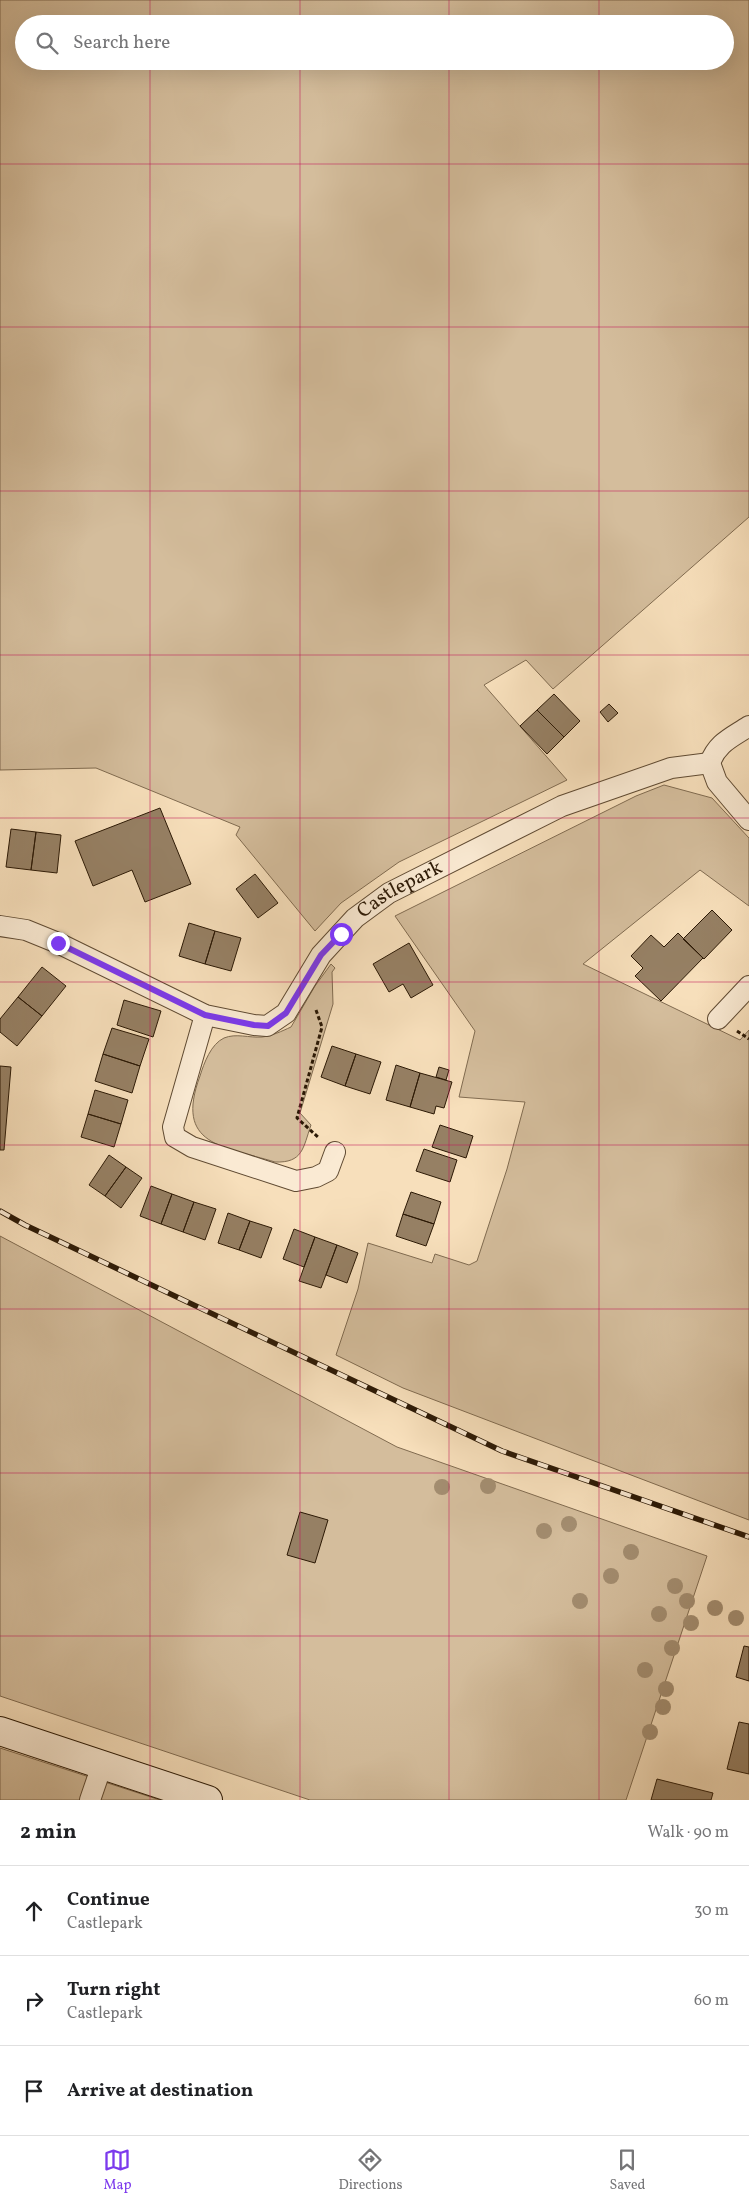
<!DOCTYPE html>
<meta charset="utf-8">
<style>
:root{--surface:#fff;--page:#f2f2f2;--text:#202124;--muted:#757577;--line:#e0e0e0;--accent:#7c3aed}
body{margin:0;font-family:Vollkorn,serif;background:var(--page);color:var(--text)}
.stop{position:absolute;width:15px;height:15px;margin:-11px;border:4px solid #7c3aed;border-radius:50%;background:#fff}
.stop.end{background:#7c3aed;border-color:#fff;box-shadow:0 1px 5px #0008}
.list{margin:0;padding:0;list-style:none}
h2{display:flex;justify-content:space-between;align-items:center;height:65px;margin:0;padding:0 20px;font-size:21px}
h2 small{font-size:16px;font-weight:400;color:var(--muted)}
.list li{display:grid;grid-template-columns:32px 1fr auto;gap:15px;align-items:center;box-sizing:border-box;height:90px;padding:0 20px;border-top:1px solid var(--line)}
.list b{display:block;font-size:19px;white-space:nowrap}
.list p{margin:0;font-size:16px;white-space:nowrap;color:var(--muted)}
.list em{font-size:16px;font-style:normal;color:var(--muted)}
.icon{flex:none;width:28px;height:28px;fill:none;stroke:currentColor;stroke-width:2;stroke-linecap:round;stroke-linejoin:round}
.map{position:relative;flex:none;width:749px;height:1800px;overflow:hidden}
.search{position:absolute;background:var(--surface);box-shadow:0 5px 20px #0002;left:15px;right:15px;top:15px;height:55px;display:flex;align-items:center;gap:12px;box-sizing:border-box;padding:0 18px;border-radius:28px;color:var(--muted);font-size:19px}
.sheet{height:335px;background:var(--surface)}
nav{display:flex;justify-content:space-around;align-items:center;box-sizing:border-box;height:70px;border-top:1px solid var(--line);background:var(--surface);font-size:14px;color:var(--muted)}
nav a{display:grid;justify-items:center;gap:2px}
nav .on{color:var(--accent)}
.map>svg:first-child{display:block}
.green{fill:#d4bd9c;stroke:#806b50;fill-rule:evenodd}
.building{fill:#968064;stroke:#2c1905}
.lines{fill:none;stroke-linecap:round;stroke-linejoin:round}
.street-casing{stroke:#5f4a32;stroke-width:22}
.secondary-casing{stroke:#2c1905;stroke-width:30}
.path{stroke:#2c1905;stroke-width:3;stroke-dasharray:4 2.5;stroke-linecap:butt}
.street{stroke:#faead3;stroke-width:20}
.secondary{stroke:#faead3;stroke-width:28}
.rail-casing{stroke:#2c1905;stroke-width:5.5}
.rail{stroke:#faead3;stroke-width:4;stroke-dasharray:11;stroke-linecap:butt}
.tree{fill:#a38d70}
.route{stroke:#7c3aed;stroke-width:6}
.grid{fill:none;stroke:#c2185b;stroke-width:1;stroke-opacity:0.55}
.labels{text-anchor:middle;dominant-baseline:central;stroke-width:5;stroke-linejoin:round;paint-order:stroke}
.street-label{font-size:20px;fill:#2c1905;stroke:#faead3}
</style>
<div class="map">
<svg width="749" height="1800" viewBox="0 0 749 1800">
<rect width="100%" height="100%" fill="#f7dfbb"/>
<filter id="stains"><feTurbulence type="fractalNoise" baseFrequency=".004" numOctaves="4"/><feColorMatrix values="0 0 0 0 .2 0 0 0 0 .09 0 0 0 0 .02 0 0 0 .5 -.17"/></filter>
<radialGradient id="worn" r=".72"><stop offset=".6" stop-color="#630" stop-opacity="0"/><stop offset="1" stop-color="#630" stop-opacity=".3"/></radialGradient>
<path class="green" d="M0 0H749V517L553 689 526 660 484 685 567 780 399 862 341 903 315 931 236 835 240 827 96 768 0 770ZM24 24H725V61H24Z
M664 785 712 798 749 838V906L700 870 583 964 740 1040 749 1030V1520L403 1388 336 1355 358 1289 368 1243 432 1263 435 1254 469 1265 477 1261 507 1169 525 1102 459 1097 475 1031 395 916 636 796Z
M331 964 335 968 332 972 333 1004 300 1113 311 1125C303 1148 303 1163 275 1162 223 1146 174 1146 200 1076 204 1063 211 1044 224 1038 236 1033 249 1038 262 1037 272 1036 282 1031 291 1027L315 986Z
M0 1236 397 1447 707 1556 626 1800H310L0 1696Z
M0 1748 160 1800H0Z"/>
<path class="building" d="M554 694 580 721 564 737 537 710Z
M609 704 618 713 608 722 600 712Z
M537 710 564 737 547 754 520 726Z
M160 808 191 884 145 902 132 870 93 886 75 841Z
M11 829 36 832 31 870 6 867Z
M36 832 61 835 57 873 31 870Z
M255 874 278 903 258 918 236 889Z
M712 910 732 930 704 959 683 939Z
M189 923 215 931 205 964 179 956Z
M215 931 241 938 231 971 205 964Z
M678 933 703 958 661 1001 635 976 643 968 631 956 651 935 664 947Z
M409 943 433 985 411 998 403 984 389 992 373 964Z
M42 967 66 986 42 1016 18 997Z
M18 997 42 1016 17 1046 0 1032V1019Z
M124 1000 161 1011 153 1037 117 1025Z
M112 1028 149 1039 140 1066 103 1054Z
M332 1046 356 1054 345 1086 321 1077Z
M103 1054 140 1066 132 1093 95 1081Z
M356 1054 381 1062 370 1094 345 1086Z
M396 1065 420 1073 410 1107 386 1100Z
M0 1066 11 1067 4 1150H0Z
M439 1067 449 1070 446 1080 436 1077Z
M420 1073 452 1082 444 1108 436 1106 434 1114 410 1107Z
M95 1090 128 1100 121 1124 88 1114Z
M88 1114 121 1124 114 1147 81 1137Z
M440 1125 473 1136 466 1158 432 1147Z
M424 1149 457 1160 450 1182 416 1171Z
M109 1155 126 1167 105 1196 89 1185Z
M126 1167 142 1178 121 1208 105 1196Z
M151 1186 172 1194 161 1224 140 1216Z
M411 1192 441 1202 434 1224 403 1214Z
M172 1194 194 1202 183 1232 161 1224Z
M194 1202 216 1209 205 1240 183 1232Z
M228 1213 250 1221 239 1250 218 1243Z
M403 1214 434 1224 426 1246 396 1236Z
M250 1221 272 1228 261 1258 239 1250Z
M294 1229 315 1237 304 1267 283 1259Z
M315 1237 337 1245 321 1288 299 1281Z
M337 1245 358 1253 347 1283 326 1275Z
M300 1512 328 1520 315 1563 287 1555Z
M744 1646 749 1647V1681L736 1677Z
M739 1722 749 1724V1774L727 1769Z
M657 1779 713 1793 711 1800H651Z"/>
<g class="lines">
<g class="street-casing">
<g id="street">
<path d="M710 763 717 782 749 820"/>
<path d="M710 763C717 743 731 738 749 726"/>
<path id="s1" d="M0 926 26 930 58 943 205 1015 254 1025 267 1026 286 1013 321 955 355 918 389 893 562 806 671 768 710 763"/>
<path d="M205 1015 173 1127 175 1137 192 1147 296 1181 316 1177 328 1171 335 1152"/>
<path d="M718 1019 749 986"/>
<path d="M90 1800 102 1765"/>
</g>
</g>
<g class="secondary-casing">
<path id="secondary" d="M0 1731 208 1800"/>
</g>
<path class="path" d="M316 1010 322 1027 297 1118 319 1138
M737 1031 749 1039"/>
<use href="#street" class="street"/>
<use href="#secondary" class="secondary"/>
<g class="rail-casing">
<path id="rail" d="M0 1211 25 1225 502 1451 749 1537"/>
</g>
<use href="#rail" class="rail"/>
</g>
<g class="tree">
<circle cx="488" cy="1486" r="8"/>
<circle cx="442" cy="1487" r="8"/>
<circle cx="569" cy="1524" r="8"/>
<circle cx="544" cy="1531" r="8"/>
<circle cx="631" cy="1552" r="8"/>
<circle cx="611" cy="1576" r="8"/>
<circle cx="675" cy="1586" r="8"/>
<circle cx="580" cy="1601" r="8"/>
<circle cx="687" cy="1601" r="8"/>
<circle cx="715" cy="1608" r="8"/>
<circle cx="659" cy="1614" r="8"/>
<circle cx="736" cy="1618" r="8"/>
<circle cx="691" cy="1623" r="8"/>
<circle cx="672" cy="1648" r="8"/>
<circle cx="645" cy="1670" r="8"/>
<circle cx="666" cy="1689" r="8"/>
<circle cx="663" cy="1707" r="8"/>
<circle cx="650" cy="1732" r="8"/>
</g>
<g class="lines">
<path class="route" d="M58 943 205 1015 254 1025 268 1026 286 1013 321 955 341 934"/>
</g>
<path class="grid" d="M150 0V24M300 0V24M449 0V24M599 0V24M150 61V1800M300 61V1800M449 61V1800M599 61V1800M0 164H749M0 327H749M0 491H749M0 655H749M0 818H749M0 982H749M0 1145H749M0 1309H749M0 1473H749M0 1636H749"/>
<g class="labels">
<g class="street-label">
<text stroke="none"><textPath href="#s1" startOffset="482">Castlepark</textPath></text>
</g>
</g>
<rect width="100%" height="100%" filter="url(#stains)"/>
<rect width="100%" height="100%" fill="url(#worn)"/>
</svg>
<div class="stop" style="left:341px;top:934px"></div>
<div class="stop end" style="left:58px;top:943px"></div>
<div class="search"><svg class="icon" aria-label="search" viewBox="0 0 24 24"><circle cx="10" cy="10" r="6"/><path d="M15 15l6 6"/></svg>Search here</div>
</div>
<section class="sheet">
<h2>2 min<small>Walk · 90 m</small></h2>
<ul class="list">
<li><svg class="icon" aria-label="ahead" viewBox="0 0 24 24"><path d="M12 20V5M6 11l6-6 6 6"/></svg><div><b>Continue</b><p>Castlepark</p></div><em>30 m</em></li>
<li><svg class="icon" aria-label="right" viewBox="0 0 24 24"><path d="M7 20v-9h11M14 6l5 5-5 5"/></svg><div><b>Turn right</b><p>Castlepark</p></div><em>60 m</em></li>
<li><svg class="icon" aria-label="arrive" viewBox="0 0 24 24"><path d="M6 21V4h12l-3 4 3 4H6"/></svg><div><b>Arrive at destination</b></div></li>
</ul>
</section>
<nav>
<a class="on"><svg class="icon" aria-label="map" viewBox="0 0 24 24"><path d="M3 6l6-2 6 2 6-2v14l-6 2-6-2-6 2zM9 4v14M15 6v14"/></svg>Map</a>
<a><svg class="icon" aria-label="directions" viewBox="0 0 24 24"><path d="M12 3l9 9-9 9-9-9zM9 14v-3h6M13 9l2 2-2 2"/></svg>Directions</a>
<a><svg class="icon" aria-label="saved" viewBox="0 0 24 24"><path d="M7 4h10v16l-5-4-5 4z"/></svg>Saved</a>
</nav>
